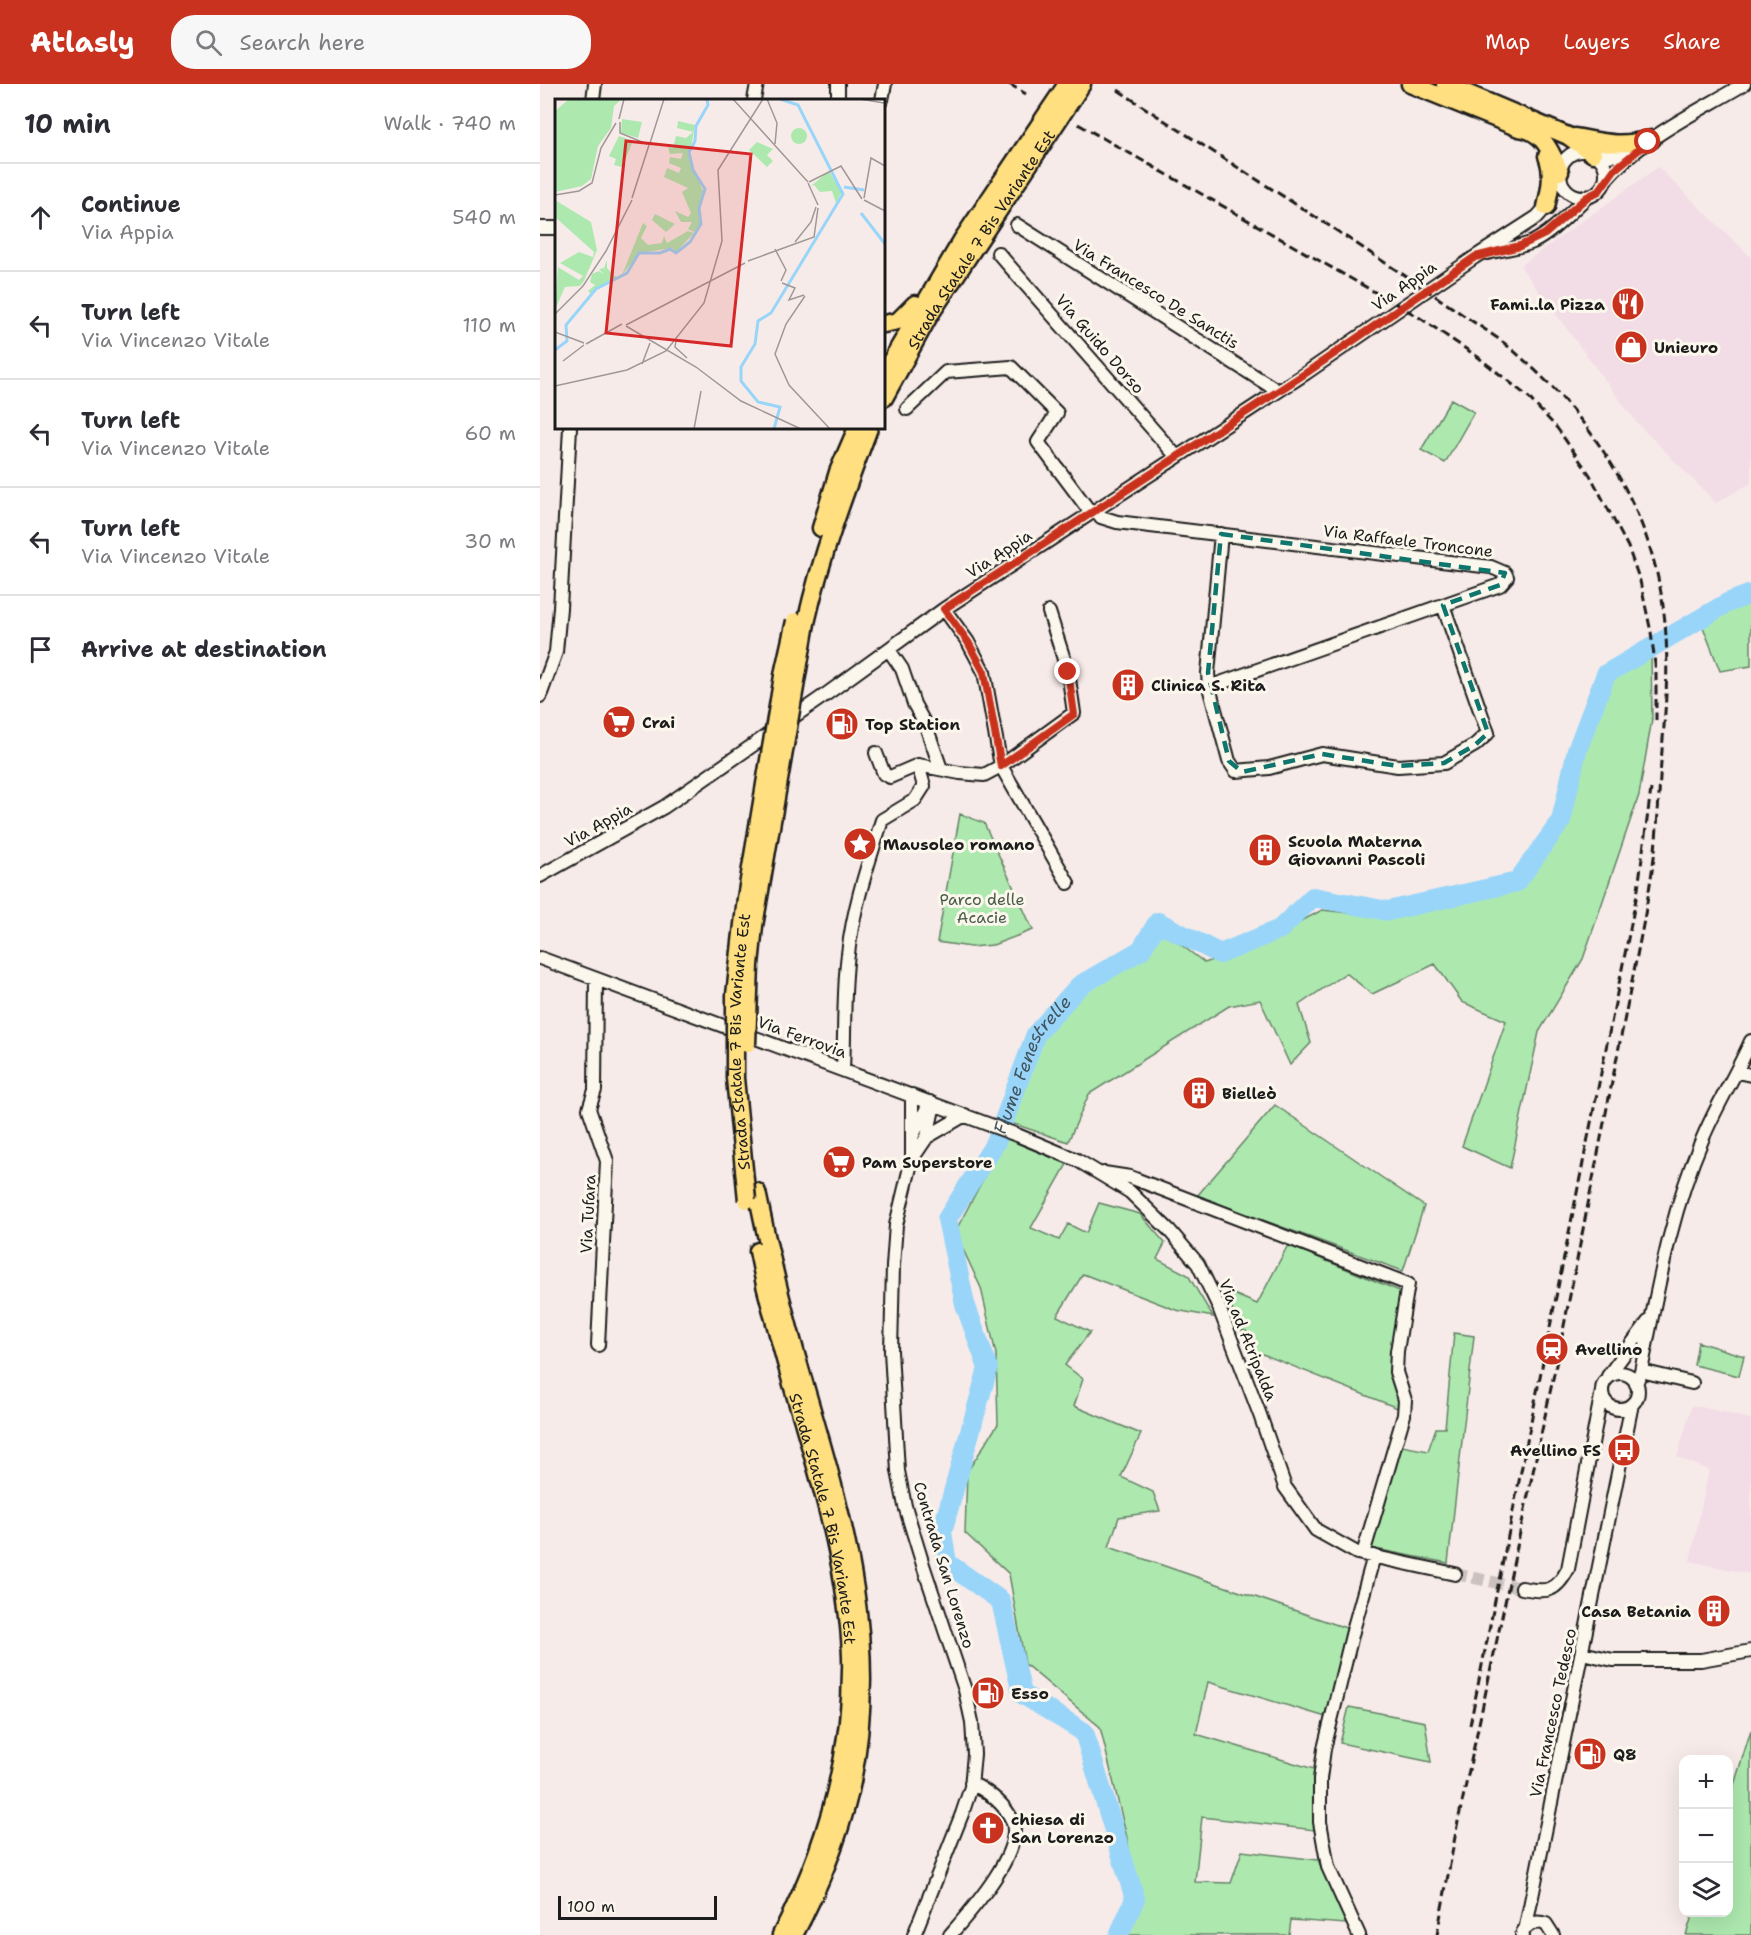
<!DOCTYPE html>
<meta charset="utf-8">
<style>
:root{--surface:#fff;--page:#f7f7f7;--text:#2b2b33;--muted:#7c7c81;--line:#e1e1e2;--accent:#c8321e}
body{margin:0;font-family:"Shantell Sans",sans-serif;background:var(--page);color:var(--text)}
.controls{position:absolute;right:18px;bottom:18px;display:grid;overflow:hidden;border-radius:12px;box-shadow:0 6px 24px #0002}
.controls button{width:54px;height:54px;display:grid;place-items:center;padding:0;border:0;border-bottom:2px solid var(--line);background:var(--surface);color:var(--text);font:30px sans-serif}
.scale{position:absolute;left:18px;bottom:15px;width:159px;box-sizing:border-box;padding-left:6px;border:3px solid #1c1c1c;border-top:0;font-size:16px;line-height:21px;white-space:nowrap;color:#1c1c1c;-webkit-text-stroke:4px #fbf7ec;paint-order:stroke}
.stop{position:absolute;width:18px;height:18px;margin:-14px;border:4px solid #c8321e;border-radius:50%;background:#fff}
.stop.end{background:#c8321e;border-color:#fff;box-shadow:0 2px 6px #0008}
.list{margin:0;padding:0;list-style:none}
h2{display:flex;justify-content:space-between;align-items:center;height:78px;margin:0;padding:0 24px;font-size:26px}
h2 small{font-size:20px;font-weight:400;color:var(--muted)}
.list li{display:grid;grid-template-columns:39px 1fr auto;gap:18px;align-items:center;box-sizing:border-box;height:108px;padding:0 24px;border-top:2px solid var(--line)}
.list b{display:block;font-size:22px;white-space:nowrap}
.list p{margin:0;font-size:20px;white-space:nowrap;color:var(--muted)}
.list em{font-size:20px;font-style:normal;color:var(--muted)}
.icon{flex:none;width:33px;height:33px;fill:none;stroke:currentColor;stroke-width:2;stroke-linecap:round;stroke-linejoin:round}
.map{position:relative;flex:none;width:1211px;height:1851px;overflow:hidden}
header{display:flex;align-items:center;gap:36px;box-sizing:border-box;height:84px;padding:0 30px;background:var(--accent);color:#fff}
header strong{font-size:28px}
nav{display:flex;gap:33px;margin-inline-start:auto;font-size:21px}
.search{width:420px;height:54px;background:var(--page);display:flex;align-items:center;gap:15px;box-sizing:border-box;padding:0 21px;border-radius:24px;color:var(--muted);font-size:22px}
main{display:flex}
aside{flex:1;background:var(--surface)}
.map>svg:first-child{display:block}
.built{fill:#f2dce6}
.green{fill:#ade9af;stroke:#648266;stroke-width:1.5}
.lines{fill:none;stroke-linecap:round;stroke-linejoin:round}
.river{stroke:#98d5f9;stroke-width:20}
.minor-tunnel{stroke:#cbc2c0;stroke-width:12;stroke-dasharray:12 6;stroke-linecap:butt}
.minor-casing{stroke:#1c1c1c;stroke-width:16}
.highway-casing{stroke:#1c1c1c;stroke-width:21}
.minor{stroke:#fbf7ec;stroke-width:12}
.highway{stroke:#ffdf80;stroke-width:16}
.rail{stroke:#1c1c1c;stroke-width:3;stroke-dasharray:9 4.5;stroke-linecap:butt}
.highway-bridge-casing{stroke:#1c1c1c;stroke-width:21;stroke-linecap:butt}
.highway-bridge{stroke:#ffdf80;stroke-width:16}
.route{stroke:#c8321e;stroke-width:8}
.marked{fill:none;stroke:#0f766e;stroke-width:4.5;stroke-dasharray:12 8;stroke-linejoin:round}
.labels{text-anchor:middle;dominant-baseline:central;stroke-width:6;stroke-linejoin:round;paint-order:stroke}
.street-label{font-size:16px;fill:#1c1c1c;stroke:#fbf7ec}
.poi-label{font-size:16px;font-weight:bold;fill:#1c1c1c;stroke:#fbf7ec;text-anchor:start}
.park-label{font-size:16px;fill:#485a48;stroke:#fbf7ec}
.water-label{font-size:18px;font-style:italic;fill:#41545e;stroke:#fbf7ec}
.inset-river{fill:none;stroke:#98d5f9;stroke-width:3}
.inset-road{fill:none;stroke:#9f9897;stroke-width:1.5}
.view{fill:#d62828;fill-opacity:0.15;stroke:#d62828;stroke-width:3}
.inset-edge{fill:none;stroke:#1c1c1c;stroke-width:3}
</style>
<header>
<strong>Atlasly</strong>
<div class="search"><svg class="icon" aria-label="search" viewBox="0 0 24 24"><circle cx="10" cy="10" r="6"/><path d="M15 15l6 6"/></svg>Search here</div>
<nav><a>Map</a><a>Layers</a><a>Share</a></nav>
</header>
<main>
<aside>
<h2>10 min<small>Walk · 740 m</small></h2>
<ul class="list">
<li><svg class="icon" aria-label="ahead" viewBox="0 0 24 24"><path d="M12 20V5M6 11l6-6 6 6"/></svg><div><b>Continue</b><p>Via Appia</p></div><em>540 m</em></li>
<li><svg class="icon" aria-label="left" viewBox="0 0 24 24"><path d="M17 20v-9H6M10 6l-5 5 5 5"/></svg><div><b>Turn left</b><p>Via Vincenzo Vitale</p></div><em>110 m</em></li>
<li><svg class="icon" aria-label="left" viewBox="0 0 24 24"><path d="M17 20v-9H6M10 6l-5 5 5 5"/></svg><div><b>Turn left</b><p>Via Vincenzo Vitale</p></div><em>60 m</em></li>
<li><svg class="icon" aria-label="left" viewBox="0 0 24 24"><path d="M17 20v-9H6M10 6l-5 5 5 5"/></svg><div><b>Turn left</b><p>Via Vincenzo Vitale</p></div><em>30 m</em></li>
<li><svg class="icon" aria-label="arrive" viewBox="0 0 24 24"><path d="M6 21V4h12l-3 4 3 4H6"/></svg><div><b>Arrive at destination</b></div></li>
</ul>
</aside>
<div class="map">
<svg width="1211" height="1851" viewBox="0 0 1211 1851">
<rect width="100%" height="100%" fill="#f7ebe9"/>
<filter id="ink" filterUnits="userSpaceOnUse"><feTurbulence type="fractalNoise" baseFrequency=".0167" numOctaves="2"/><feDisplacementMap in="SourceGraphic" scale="12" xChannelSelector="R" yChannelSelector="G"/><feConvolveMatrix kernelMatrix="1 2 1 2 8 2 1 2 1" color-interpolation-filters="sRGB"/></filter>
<g filter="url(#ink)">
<path class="built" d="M1118 83 1211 173V399L1176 419 1097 339 980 182Z
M1152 1321 1211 1335V1490L1150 1477 1169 1386 1137 1373Z"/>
<path class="green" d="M911 315 934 328 905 379 881 366Z
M1211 510V582L1180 587 1160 535 1187 519Z
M1111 567 1112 635 1099 711 1043 875 999 948 970 1084 922 1062 966 937 922 918 895 880 832 910 806 889 759 921 771 959 750 981 720 916 689 922 549 1010 528 1058 468 1038 500 954 538 907 603 870 620 845 665 879 737 850 782 826 846 833 976 801 1021 741 1037 679 1069 594Z
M420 730 444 739 493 846 453 861 431 863 397 858Z
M735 1021 884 1122 863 1187 657 1112Z
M465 1054 527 1080 491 1144 519 1156 528 1140 546 1149 559 1119 600 1130 625 1159 617 1175 648 1191 673 1233 636 1226 543 1190 517 1232 550 1248 525 1281 543 1295 534 1322 601 1350 581 1393 613 1408 620 1427 579 1433 569 1463 809 1545 786 1633 668 1598 656 1650 774 1685 775 1746 662 1733 655 1798 691 1799 702 1767 778 1776 806 1840 751 1836 749 1851H587L599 1822 587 1754 560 1643 485 1580 469 1490 425 1449 427 1388 458 1340 456 1270 441 1204 415 1148Z
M748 1161 862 1208 853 1291 860 1325 710 1265 711 1259 706 1247 701 1246 684 1206 717 1220Z
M914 1249 934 1252 908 1479 830 1464 862 1362 888 1367 896 1344H905Z
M1158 1258 1204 1272 1199 1292 1154 1281Z
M809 1623 885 1638 891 1678 800 1659Z
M1211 1646V1851H1146L1153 1829 1188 1828 1189 1717Z"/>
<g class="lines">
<path class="river" id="s1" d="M579 1851 595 1815 544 1648 482 1610 461 1517 407 1479 402 1448 448 1284 425 1220 407 1135 456 1058 496 950 539 902 601 866 618 838 680 870 740 845 773 813 848 827 977 798 1021 737 1037 666 1066 590 1187 519 1211 510"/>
<path class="minor-tunnel" d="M915 1490 982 1504"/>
<g class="minor-casing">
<path id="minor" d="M53 16 55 0
M214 16 217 0
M298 16V0
M342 16 345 0
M1020 90a23 23 0 1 1 46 0a23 23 0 1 1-46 0Z
M1055 71 1068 72 1092 68
M1064 98C1100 54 1156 29 1204 0
M477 141 738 307
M0 144H16
M458 169 637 373
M947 169C962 165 979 164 993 158 1013 148 1030 128 1047 113
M367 325 406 288 471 283 517 329 498 358 551 429
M556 426 561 433 577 438 951 483 965 489 967 493 960 501 669 603
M681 450 668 589 669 603 689 677 696 687 729 684 782 670 858 682 904 679 935 661 948 649 903 521
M404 525 428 558 444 588 461 682 528 799
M349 566 362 585 374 620 386 642 401 685
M0 612 16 568 20 524 30 344
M336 669 344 690 350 693 378 681 420 689 444 691 461 682 534 629 528 588 509 528
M0 792 124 723 288 609 404 525 766 289 935 173 997 133 1006 123 1009 117
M0 874 477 1051 537 1076 590 1108 629 1146 658 1180 678 1221 720 1331 745 1403 776 1446 817 1469 915 1490
M56 895 55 1006 49 1025 67 1077 58 1261
M303 985C305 947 303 908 308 870 313 824 328 780 342 736L375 716 384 702 378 681
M1197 988 1211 991
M372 1011V1075L356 1141 353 1182 351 1267 358 1387 365 1422 384 1484 425 1606 432 1638 434 1670 431 1703 422 1730 374 1851
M373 1051 390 1018
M387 1053 425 1031
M372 1075 387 1053 394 1020
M564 1089 590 1093 868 1200 857 1267 856 1288 865 1316 864 1331 823 1470
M1101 1287 1152 1299
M1062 1307a18 18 0 1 1 36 0a18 18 0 1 1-36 0Z
M1068 1292 1108 1238
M1096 1300 1101 1287C1117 1209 1130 1130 1162 1056 1176 1022 1196 991 1211 957
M982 1504C1007 1509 1016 1508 1028 1485L1062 1307
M1042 1569 1073 1576H1161L1211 1567
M986 1842 1092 1320
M410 1851C429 1829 485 1767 472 1736 464 1719 447 1707 431 1699
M819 1851 788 1783 780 1738V1695L784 1665 814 1543 834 1472
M982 1851C985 1840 995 1836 1006 1840L1013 1851"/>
</g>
<g class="highway-casing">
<g id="highway">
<path d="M870 0 979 44C1004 47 1011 68 1020 88"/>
<path d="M905 0 1028 52 1053 70"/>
<path d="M1035 53C1066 59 1080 63 1112 55"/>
<path d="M1006 123C1010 106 1014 89 1007 72"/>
<path d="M344 240 358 237 375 220"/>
<path d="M344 289 422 156 527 0"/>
<path id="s2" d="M344 314 389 232 542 0"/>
<path d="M281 444 298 388 317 344"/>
<path d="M266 539C281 472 305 408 329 344"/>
<path d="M217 1108C230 1173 246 1237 265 1302 305 1439 342 1563 310 1707 298 1757 278 1806 254 1851"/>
<path id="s3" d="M218 1167 225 1201C237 1247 249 1292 263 1337 285 1413 308 1492 311 1572 313 1671 286 1764 241 1851"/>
</g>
</g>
<use href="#minor" class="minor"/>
<use href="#highway" class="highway"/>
<path class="rail" d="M469 0 486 10
M578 6C662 62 748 114 832 170 862 190 893 210 923 231 936 240 951 249 964 259 1042 322 1103 408 1121 509 1131 565 1126 621 1121 678 1119 707 1118 737 1115 766 1112 789 1108 813 1104 836L1020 1262 917 1742 897 1851
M538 40 877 232 938 273 987 312 1017 344 1050 391 1088 463 1100 497 1111 548 1116 588V636
M930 1641 1098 805 1111 705"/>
<g class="highway-bridge-casing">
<g id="highway-bridge">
<path d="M207 960 210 881 214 842 266 539"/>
<path id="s4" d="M207 1116 195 994V911L206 814 244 586 255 537"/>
</g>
</g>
<use href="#highway-bridge" class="highway-bridge"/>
</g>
</g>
<g class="lines" filter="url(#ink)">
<path class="route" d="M528 588 534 630 461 682 444 588 428 558 404 525 766 289 935 173 980 162 1005 150 1047 113 1059 107 1074 86 1108 58"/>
</g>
<path class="marked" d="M681 450 965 489 960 501 903 521 948 649 935 661 904 679 858 682 782 670 702 688 689 677 668 589Z"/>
<defs>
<g id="restaurant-disc" transform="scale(1.725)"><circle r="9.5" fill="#c8321e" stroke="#fbf7ec"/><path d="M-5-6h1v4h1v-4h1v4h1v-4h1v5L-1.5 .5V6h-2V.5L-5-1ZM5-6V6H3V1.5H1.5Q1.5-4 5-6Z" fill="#fff"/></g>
<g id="shop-disc" transform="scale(1.725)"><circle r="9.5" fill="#c8321e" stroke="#fbf7ec"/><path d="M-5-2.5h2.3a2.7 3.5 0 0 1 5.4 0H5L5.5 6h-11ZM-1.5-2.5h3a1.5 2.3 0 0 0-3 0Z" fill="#fff"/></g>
<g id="building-disc" transform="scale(1.725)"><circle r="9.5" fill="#c8321e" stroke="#fbf7ec"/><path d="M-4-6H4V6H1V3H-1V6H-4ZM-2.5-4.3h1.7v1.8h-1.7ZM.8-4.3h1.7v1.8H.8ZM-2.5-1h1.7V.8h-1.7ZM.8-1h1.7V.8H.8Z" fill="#fff"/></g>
<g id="supermarket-disc" transform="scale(1.725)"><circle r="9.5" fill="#c8321e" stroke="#fbf7ec"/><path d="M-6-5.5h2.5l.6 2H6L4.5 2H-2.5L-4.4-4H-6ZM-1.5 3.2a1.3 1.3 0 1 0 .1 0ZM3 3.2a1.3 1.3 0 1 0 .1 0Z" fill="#fff"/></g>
<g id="fuel-disc" transform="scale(1.725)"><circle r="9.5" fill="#c8321e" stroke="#fbf7ec"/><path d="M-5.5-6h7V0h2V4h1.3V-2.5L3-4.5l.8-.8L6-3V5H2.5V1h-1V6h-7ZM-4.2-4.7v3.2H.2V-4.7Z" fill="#fff"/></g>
<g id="sight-disc" transform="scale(1.725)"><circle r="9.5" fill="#c8321e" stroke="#fbf7ec"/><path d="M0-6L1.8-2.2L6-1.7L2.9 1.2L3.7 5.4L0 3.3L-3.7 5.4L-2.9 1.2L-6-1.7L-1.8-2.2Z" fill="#fff"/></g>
<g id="station-disc" transform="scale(1.725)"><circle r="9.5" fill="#c8321e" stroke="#fbf7ec"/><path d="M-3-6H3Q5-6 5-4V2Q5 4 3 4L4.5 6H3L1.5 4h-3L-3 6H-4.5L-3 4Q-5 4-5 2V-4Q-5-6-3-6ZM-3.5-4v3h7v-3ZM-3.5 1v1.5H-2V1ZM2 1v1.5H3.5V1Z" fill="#fff"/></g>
<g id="bus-disc" transform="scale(1.725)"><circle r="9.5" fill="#c8321e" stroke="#fbf7ec"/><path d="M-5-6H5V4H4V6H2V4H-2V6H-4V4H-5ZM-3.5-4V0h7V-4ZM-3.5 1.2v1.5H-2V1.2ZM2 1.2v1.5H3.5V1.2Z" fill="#fff"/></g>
<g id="church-disc" transform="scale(1.725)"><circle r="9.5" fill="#c8321e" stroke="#fbf7ec"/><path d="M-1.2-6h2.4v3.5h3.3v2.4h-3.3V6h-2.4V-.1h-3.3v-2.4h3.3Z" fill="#fff"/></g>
</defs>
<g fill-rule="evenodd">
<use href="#restaurant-disc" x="1088" y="220"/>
<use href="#shop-disc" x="1091" y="263"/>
<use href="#building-disc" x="588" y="601"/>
<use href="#supermarket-disc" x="79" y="638"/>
<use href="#fuel-disc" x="302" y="640"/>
<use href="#sight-disc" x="320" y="760"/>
<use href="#building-disc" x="725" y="766"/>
<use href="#building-disc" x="659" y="1009"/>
<use href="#supermarket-disc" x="299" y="1078"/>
<use href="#station-disc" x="1012" y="1265"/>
<use href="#bus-disc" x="1084" y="1366"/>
<use href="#building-disc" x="1174" y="1527"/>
<use href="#fuel-disc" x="448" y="1609"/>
<use href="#fuel-disc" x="1050" y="1670"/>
<use href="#church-disc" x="448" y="1744"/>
</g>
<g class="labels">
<g class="street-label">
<text stroke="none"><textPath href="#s2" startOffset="186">Strada Statale 7 Bis Variante Est</textPath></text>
<text transform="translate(864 202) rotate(-35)">Via Appia</text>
<text transform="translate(616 210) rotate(32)">Via Francesco De Sanctis</text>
<text transform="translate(560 260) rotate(49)">Via Guido Dorso</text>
<text transform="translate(868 457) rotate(7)">Via Raffaele Troncone</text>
<text transform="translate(459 470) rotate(-33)">Via Appia</text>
<text transform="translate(58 741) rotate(-29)">Via Appia</text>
<text transform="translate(262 953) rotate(20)">Via Ferrovia</text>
<text stroke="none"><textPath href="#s4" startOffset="159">Strada Statale 7 Bis Variante Est</textPath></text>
<text transform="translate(48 1130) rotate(-87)">Via Tufara</text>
<text transform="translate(708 1256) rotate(68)">Via ad Atripalda</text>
<text stroke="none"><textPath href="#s3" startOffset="276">Strada Statale 7 Bis Variante Est</textPath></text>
<text transform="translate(404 1481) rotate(73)">Contrada San Lorenzo</text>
<text transform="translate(1013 1629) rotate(-78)">Via Francesco Tedesco</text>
</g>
<g class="poi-label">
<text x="1065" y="220" text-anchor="end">Fami..la Pizza</text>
<text x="1114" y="263">Unieuro</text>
<text x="611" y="601">Clinica S. Rita</text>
<text x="102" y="638">Crai</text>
<text x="325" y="640">Top Station</text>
<text x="748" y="757">Scuola Materna<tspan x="748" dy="18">Giovanni Pascoli</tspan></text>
<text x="343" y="760">Mausoleo romano</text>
<text x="682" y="1009">Bielleò</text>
<text x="322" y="1078">Pam Superstore</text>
<text x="1035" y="1265">Avellino</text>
<text x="1061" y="1366" text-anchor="end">Avellino FS</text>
<text x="1151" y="1527" text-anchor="end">Casa Betania</text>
<text x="471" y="1609">Esso</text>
<text x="1073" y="1670">Q8</text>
<text x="471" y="1735">chiesa di<tspan x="471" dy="18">San Lorenzo</tspan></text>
</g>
<g class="park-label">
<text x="442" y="815">Parco delle<tspan x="442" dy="18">Acacie</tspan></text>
</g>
<g class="water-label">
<text stroke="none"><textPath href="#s1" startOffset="982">Fiume Fenestrelle</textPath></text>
</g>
</g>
<g transform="translate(15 15)">
<rect width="330" height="330" fill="#f7ebe9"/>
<path d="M14 0H67L59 7 56 29 43 47 36 80 27 87 0 93V12ZM67 20 87 23 83 39 66 34ZM123 22 140 26 134 59 148 92 143 111 146 124 139 133 133 130 137 123H126L120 112 133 118 136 114 127 93 133 89 109 78 112 69 124 74 126 69 114 64 115 58 126 60 128 54 115 55 113 48 118 49 121 37 131 39 138 33 122 29ZM236 37a8 8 0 1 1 16 0a8 8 0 1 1-16 0ZM64 37 78 42 67 68 59 66 61 60 54 57ZM202 43 218 50 212 56 218 62 212 68 194 51ZM274 72 287 93 281 104 277 92 265 93 259 86 256 87ZM0 101 36 123 42 151 29 182 25 187 10 188 0 211 3 168 24 181 28 177 5 164 24 153 38 158 39 153 0 118ZM100 115 120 125 111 133 97 121ZM88 124 92 127 86 139 93 146 107 144 109 137 112 144 133 132 139 134 121 153 117 149 84 154 67 176ZM52 161V169L62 179 41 189 37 196 33 192 40 186 35 183 37 175 44 172 49 176 44 170 49 169Z" fill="#ade9af"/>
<path class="inset-river" d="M289 88 309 91M306 114 330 145M0 251 12 242 11 226 41 190 72 174 84 154H105L115 150 121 154 135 143 146 125 144 109 150 90 138 71 134 53 140 42 141 27 153 6 152 0M219 330 225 308 203 303 186 282V268L200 245 203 222 216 214 288 95 243 6 225 0"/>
<path class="inset-road" d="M178 0 253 83M212 0 222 24 220 45M305 0 329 4M64 20 69 0M65 23V34L92 45M95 44 109 0M254 83 286 67 307 100M253 84 263 106M0 96 24 92 37 84 46 49 61 24M77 99 94 46M309 99 316 59 330 67M309 101 330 112M240 143 256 123 261 108M220 150 231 171 226 182M193 162 259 138 263 109M227 184 240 189 234 201 249 196M250 197 231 225 220 255 234 286 275 330M0 215 28 187 51 152 77 101M71 226 190 164M71 227 141 268 186 302 246 330M0 233 29 244M121 242 120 248 132 259M31 245 67 225M8 262 29 246M87 265 95 244M72 271 111 252 149 204 167 142 163 71 208 0M0 287 72 271M139 330 146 292"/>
<path class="view" d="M71 42 196 55 176 247 51 234Z"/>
<rect width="330" height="330" class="inset-edge"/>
</g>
</svg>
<div class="controls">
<button>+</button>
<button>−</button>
<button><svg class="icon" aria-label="layers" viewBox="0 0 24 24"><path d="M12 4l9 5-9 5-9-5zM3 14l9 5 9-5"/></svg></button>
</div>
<div class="scale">100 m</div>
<div class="stop" style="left:1108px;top:58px"></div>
<div class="stop end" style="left:528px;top:588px"></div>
</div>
</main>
